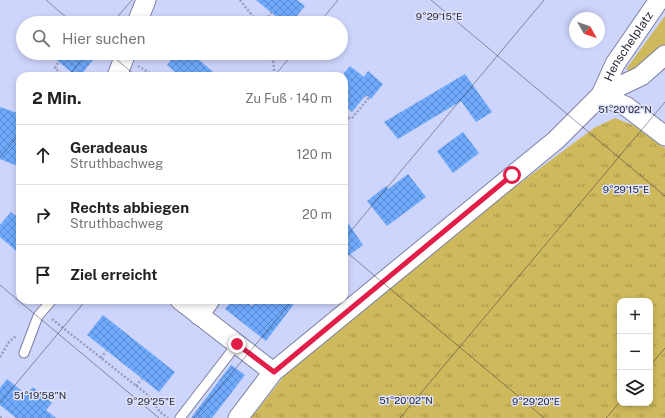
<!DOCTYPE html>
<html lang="de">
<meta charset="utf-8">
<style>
:root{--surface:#fff;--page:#f6f6f6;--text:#222;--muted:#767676;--line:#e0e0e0}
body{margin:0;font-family:"Public Sans",sans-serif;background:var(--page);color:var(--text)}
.controls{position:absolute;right:12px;bottom:12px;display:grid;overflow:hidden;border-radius:8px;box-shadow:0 2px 6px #0003}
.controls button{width:36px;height:36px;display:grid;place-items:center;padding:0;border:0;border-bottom:1px solid var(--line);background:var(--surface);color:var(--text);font:20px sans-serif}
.compass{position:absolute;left:569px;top:12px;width:36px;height:36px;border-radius:50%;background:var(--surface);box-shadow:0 2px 6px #0003;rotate:130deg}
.stop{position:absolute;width:12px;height:12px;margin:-9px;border:3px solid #e11d48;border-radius:50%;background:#fff}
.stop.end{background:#e11d48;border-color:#fff;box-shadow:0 1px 4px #0008}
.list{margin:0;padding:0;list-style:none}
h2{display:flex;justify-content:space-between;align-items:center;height:52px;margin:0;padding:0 16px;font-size:17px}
h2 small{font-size:13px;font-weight:400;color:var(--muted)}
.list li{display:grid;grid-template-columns:26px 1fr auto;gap:12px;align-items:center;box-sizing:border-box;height:60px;padding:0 16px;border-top:1px solid var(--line)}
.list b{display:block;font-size:15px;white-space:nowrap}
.list p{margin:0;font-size:13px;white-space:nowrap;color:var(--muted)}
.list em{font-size:13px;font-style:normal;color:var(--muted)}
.icon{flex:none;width:22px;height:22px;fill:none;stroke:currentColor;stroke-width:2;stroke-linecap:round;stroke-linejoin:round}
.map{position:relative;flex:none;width:665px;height:418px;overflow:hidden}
.search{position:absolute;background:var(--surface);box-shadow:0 2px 6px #0003;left:16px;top:16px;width:332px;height:44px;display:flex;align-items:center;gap:10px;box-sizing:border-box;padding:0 14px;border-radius:22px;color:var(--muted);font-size:15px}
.panel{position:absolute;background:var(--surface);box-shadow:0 2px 6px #0003;left:16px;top:72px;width:332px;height:232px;border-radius:12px}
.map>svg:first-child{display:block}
.green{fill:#ceb95c}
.park{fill:url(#park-tufts);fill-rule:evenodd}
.building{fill:url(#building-cross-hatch)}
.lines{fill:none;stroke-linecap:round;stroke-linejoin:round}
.lane-casing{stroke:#7b81a5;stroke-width:11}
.street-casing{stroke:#7b81a5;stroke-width:21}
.path{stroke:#979dbc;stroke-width:2.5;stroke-dasharray:2 2;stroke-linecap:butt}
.lane{stroke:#fff;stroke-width:9}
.street{stroke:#fff;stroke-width:19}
.route{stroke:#e11d48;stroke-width:5}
.ticks{fill:none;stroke:#272938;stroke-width:1;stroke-opacity:0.45}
.labels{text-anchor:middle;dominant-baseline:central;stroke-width:3;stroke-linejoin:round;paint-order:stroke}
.street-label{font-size:12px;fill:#272938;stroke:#dee3fb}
.ticks-label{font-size:10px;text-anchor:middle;fill:#272938;stroke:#dee3fb;stroke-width:3;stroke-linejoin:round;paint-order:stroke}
</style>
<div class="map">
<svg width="665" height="418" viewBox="0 0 665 418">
<defs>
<pattern id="park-tufts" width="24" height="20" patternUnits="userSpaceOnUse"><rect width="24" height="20" fill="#ceb95c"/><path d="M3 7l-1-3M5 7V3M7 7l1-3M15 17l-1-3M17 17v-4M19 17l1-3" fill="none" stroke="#a7964d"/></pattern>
<pattern id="building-cross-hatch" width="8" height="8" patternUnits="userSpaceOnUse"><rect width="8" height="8" fill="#6faafd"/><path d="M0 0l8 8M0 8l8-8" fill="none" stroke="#5b8ace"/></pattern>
</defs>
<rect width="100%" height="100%" fill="#ced5fc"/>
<path class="green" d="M665 16V45L636 70 631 73 626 69Z"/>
<path class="park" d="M615 118 633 125 665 148V418H251L284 376 489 206 594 128ZM620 301H650V403H620Z"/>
<path class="building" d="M256 0H297L305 6 291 23H284Z
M48 53H85L93 60 80 76H76Z
M177 53H191L218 76H180L167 65Z
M350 66 364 77 368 71 383 84 371 99 366 95 352 112 344 105V73Z
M465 74 492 112 476 122 461 101 398 139 384 122Z
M0 107 20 114V167L0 159Z
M463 132 479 153 453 173 437 151Z
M408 174 426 197 387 226 367 201 386 186 388 189Z
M11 212 20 219V254L0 237V225Z
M344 217 363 245 344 259Z
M233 300H244L252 306 256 300H297L266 341 225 309Z
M103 315 175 372 159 392 87 335Z
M231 365 245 375 212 418H191Z
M7 379 26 394 33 387 52 403 46 410 56 418H16L0 405V388Z"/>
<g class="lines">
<g class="lane-casing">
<path id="lane" d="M24 353 38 316 52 300
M180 418 237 344"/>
</g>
<g class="street-casing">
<g id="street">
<path d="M137 23 146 0"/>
<path d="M117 76 126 53"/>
<path id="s1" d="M601 95 615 64 659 0"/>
<path d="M601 95 627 107 665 136"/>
<path d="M180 300 273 372"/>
<path d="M199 315 210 300"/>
<path d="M238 418 273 372 556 140 601 95 641 76 665 55"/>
</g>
</g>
<path class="path" d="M240 0 258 23
M263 23 272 12
M272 53 275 76
M58 63 55 68 64 76
M138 66 155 76
M344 118H352L368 99 365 96
M52 319 149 396 160 412 168 418
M0 357 9 342 16 336
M101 358 106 351
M136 386 142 379
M0 417 2 418"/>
<use href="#lane" class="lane"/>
<use href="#street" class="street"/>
</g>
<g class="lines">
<path class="route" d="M237 344 274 372 512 175"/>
</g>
<path class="ticks" d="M46 0 73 23M431 0 665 196M112 23 132 0M319 23 338 0M109 53 136 76M68 76 87 53M274 76 294 53M0 157 20 133M344 239 544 0M344 250 544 418M0 285 159 418M650 366 665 348M0 403 86 300M194 418 293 300M400 418 665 102M606 418 620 402"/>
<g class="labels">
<g class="street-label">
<text stroke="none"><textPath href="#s1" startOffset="56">Henschelplatz</textPath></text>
</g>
</g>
<g class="ticks-label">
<text x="439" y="20">9°29'15"E</text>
<text x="625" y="113">51°20'02"N</text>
<text x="626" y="193">9°29'15"E</text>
<text x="40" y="399">51°19'58"N</text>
<text x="406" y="404">51°20'02"N</text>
<text x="151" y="405">9°29'25"E</text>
<text x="536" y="405">9°29'20"E</text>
</g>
</svg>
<div class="controls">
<button>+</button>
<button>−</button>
<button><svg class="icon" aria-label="layers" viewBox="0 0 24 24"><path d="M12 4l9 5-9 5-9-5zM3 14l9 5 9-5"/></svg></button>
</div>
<svg class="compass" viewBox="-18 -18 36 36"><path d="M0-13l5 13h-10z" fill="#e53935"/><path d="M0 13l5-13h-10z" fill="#767676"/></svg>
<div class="stop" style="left:512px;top:175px"></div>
<div class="stop end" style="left:237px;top:344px"></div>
<div class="search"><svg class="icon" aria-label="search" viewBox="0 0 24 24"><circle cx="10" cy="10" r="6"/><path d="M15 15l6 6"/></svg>Hier suchen</div>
<section class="panel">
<h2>2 Min.<small>Zu Fuß · 140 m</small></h2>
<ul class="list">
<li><svg class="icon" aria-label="ahead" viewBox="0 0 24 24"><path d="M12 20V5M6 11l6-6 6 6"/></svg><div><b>Geradeaus</b><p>Struthbachweg</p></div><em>120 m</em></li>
<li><svg class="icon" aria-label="right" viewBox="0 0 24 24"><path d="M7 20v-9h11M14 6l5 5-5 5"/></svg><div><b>Rechts abbiegen</b><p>Struthbachweg</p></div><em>20 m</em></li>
<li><svg class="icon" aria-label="arrive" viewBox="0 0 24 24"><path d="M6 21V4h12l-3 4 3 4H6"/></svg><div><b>Ziel erreicht</b></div></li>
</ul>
</section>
</div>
